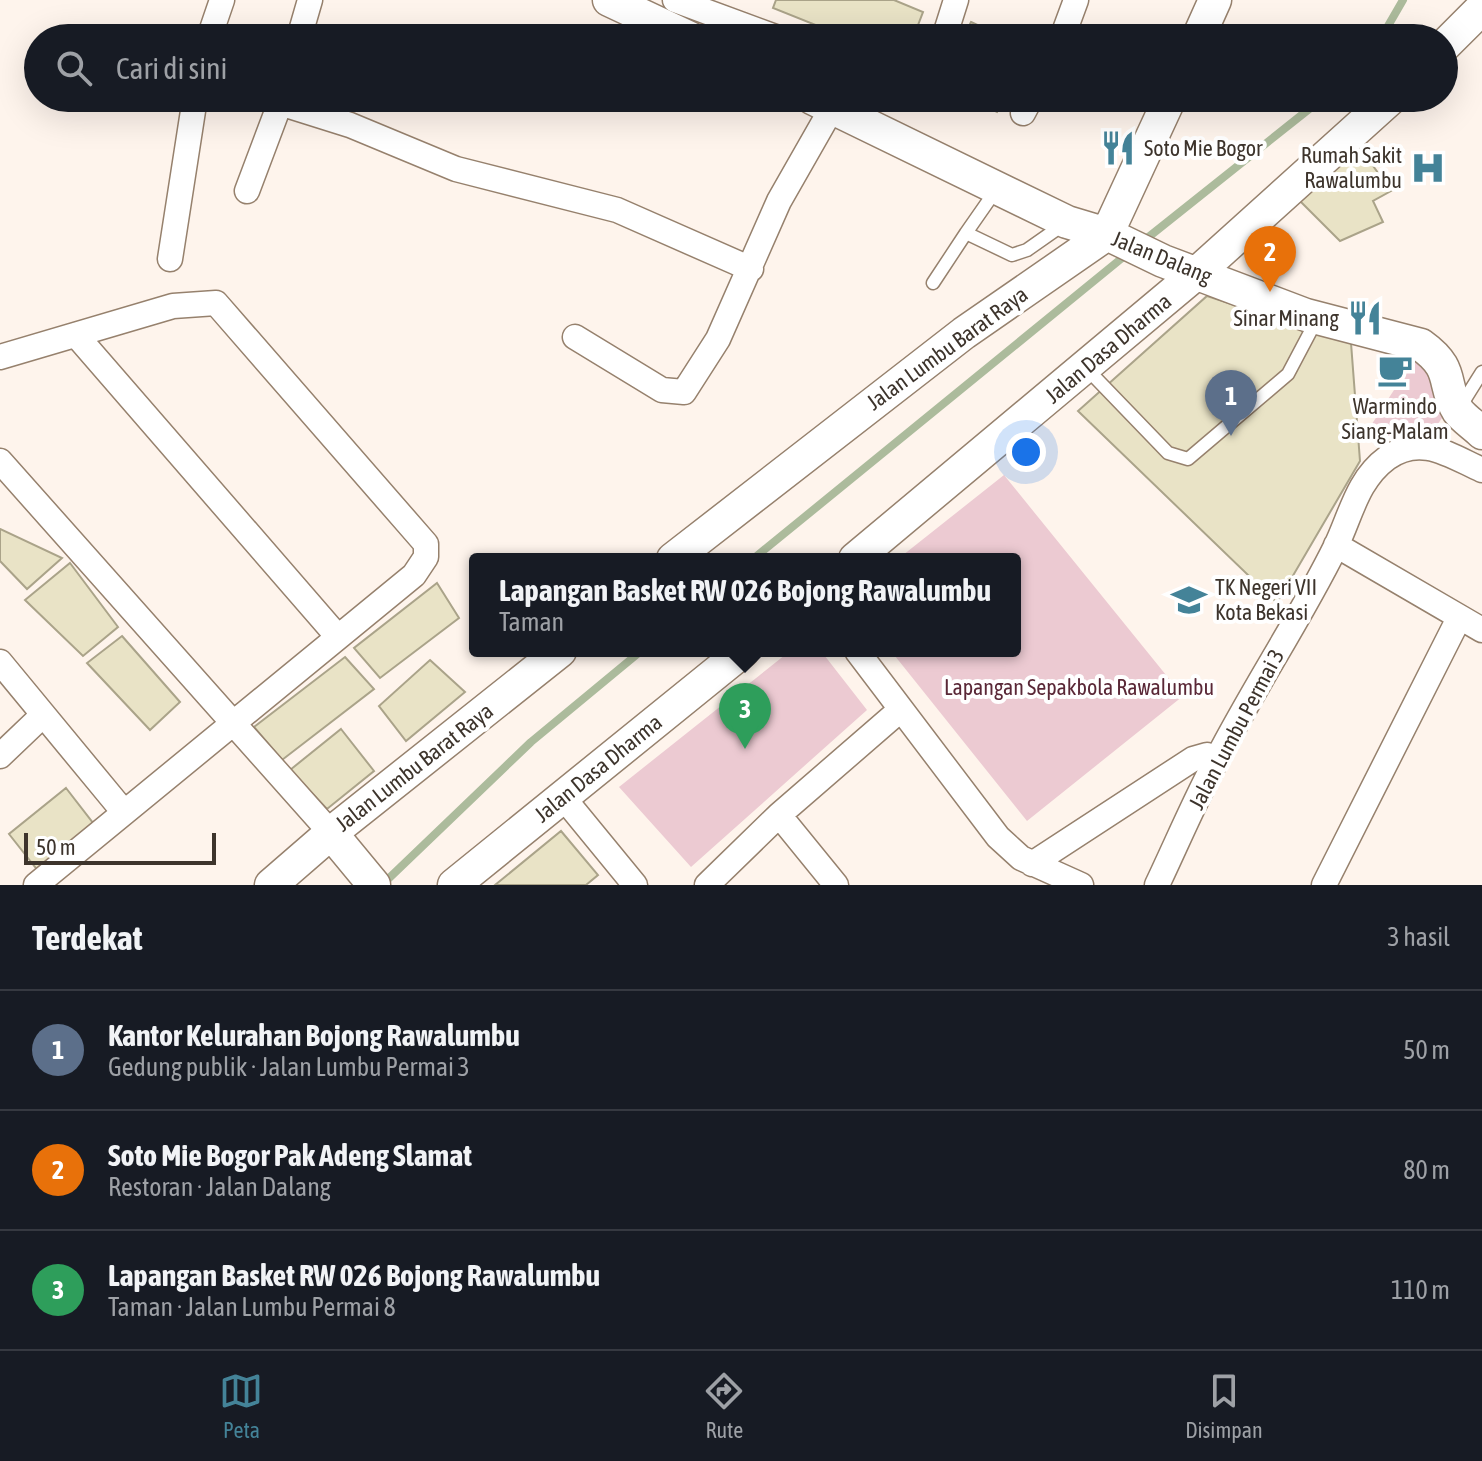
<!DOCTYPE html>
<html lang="id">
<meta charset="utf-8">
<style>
:root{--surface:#171b24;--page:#20242c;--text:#f1f3f6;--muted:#9ea1a6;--line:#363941;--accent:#448398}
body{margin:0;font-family:"Asap Condensed",sans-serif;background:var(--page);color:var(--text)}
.scale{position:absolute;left:24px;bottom:20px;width:192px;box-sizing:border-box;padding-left:8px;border:4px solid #3d342c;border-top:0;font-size:22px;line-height:28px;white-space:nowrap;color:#3d342c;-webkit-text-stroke:6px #fff;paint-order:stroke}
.you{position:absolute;left:1026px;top:452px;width:28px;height:28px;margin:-20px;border:6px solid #fff;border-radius:50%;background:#1a73e8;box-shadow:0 0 0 12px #1a73e833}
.badge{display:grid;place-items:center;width:52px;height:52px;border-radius:50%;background:var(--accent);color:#fff;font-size:26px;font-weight:700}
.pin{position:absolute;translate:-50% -66px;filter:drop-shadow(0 2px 4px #0008)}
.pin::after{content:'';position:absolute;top:42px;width:28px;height:24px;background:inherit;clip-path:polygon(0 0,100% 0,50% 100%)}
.popup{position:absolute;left:469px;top:553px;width:552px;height:104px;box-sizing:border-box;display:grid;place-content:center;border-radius:8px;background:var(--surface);filter:drop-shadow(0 2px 6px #0005);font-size:26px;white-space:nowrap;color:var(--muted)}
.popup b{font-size:30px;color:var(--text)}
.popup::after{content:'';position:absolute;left:50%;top:100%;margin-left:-16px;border:16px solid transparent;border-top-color:var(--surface)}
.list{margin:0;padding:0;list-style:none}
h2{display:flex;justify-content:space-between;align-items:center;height:104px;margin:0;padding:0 32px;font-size:34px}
h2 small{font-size:26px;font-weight:400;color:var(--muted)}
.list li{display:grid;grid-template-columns:52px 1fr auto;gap:24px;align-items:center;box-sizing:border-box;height:120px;padding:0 32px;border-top:2px solid var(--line)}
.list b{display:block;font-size:30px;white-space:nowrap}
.list p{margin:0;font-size:26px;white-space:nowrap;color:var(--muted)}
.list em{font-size:26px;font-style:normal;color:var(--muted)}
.icon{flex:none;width:44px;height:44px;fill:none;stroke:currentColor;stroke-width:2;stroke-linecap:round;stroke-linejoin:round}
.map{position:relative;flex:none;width:1482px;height:885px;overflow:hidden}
.search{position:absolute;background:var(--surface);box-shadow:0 8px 32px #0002;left:24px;right:24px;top:24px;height:88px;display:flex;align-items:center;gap:20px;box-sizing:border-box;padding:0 28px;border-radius:44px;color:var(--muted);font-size:30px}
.sheet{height:464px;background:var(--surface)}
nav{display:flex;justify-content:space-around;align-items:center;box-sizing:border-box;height:112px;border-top:2px solid var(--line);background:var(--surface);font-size:22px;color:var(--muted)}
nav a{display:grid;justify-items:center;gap:4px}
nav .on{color:var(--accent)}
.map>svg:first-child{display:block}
.green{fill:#eccad2}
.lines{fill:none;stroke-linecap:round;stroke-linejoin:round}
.stream{stroke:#acbb9c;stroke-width:8}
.building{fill:#e9e3c6;stroke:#aaa389;stroke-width:2}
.service-casing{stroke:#96816d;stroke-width:15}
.minor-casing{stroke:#96816d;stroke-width:27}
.tertiary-casing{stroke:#96816d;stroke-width:35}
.service{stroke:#fff;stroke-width:12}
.minor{stroke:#fff;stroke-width:24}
.tertiary{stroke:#fff;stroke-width:32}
.labels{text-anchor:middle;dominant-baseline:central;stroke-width:8;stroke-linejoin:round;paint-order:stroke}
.poi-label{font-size:22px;fill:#3d342c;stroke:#fff;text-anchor:start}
.street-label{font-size:22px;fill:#3d342c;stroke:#fff}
.park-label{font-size:22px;fill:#5a2837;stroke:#fff}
</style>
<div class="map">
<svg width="1482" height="885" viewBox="0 0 1482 885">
<rect width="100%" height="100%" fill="#fef4ec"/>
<path class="green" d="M1420 350 1450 407 1427 439 1405 443 1368 430Z
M1004 475 1183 696 1027 821 891 651H1015V559H898Z
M790 651H821L867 710 691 867 619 787Z"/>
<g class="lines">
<path class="stream" d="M1381 38 1403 0
M1141 243 1323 98
M753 559 1127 254
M383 884 531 742 641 651"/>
</g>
<path class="building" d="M776 0H894L923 12 913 38H848L773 8Z
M971 22 1005 38H963Z
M969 98H1004L997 112Z
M1358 145 1391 191 1373 201 1383 222 1340 241 1297 198Z
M1207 296 1351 343 1360 461 1277 603 1078 411Z
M0 529 62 558 27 589 0 561Z
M70 563 118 627 83 656 25 600Z
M437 583 459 618 380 678 354 648Z
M122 636 180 702 150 730 87 663Z
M345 657 374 689 282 760 254 727Z
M430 660 465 692 406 741 379 706Z
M341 729 374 771 327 809 290 770Z
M66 788 93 823 39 872 9 834Z
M561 831 598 875 586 885H495Z"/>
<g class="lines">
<g class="service-casing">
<path id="service" d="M966 233 996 190
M933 283 966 233 1012 255 1027 250 1064 224
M1087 369 1168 453 1188 459 1288 374 1316 321
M1460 407 1482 372"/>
</g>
<g class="minor-casing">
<path id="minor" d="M675 0 778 38
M209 38 222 0
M299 38 310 0
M944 38 956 0
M1062 38 1076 0
M280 103 350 125 456 169 617 210 751 269
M1023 113 1031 98
M247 191 282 98
M170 259 195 98
M76 335 338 637
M575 337 662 390 684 392 718 339 779 201 832 108
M0 357 173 306 216 303 426 544V557L414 575 36 885
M0 461 331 833
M1336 545 1482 630
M857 651 998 837 1021 858 1081 885
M0 662 123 811
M0 756 43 715
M562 796 635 885
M779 815 836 885
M1032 864 1193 759 1207 755 1216 759
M707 885 779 815 899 711
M1157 885C1177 843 1195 800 1217 759 1254 687 1300 619 1336 546 1351 515 1357 480 1387 458 1421 434 1449 455 1482 470
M1324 885 1459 618"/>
</g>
<g class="tertiary-casing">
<path id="tertiary" d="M609 0 690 38
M1198 38 1215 0
M1444 46 1482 8
M812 98 1067 222 1107 234 1163 261 1306 315 1421 345C1456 370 1441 383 1458 411 1464 419 1475 426 1482 433
M673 559 964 333 1107 234 1170 98
M855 559 1198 272 1391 98
M331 833 374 885
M271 885 331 833 560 651
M454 885 743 651"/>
</g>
<use href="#service" class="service"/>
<use href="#minor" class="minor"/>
<use href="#tertiary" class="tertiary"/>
</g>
<defs>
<g id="restaurant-bare" transform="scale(2.76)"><path d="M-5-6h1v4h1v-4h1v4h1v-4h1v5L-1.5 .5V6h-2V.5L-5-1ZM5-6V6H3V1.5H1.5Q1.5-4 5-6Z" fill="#448398" stroke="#fff" stroke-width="2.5" paint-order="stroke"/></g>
<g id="hospital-bare" transform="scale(2.76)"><path d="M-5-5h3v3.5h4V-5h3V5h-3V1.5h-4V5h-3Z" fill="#448398" stroke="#fff" stroke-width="2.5" paint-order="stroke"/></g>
<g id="cafe-bare" transform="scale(2.76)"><path d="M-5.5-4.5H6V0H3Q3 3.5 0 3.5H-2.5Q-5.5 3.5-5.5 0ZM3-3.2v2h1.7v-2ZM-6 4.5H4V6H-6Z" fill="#448398" stroke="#fff" stroke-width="2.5" paint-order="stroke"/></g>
<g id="school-bare" transform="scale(2.76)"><path d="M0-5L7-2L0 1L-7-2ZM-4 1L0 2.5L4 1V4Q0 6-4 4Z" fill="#448398" stroke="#fff" stroke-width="2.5" paint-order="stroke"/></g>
</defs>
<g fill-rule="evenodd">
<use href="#restaurant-bare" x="1118" y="148"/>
<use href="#hospital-bare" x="1428" y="168"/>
<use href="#restaurant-bare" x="1365" y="318"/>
<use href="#cafe-bare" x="1395" y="370"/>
<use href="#school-bare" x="1189" y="600"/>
</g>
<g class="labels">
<g class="poi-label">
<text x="1144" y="148">Soto Mie Bogor</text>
<text x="1402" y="155" text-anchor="end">Rumah Sakit<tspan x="1402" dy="25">Rawalumbu</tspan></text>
<text x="1339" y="318" text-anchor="end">Sinar Minang</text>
<text x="1395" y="406" text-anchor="middle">Warmindo<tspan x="1395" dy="25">Siang-Malam</tspan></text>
<text x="1215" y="587">TK Negeri VII<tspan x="1215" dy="25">Kota Bekasi</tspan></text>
</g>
<g class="street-label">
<text transform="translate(1162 257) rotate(22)">Jalan Dalang</text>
<text transform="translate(947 348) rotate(-36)">Jalan Lumbu Barat Raya</text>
<text transform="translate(1108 348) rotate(-40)">Jalan Dasa Dharma</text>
<text transform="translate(1236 729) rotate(-62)">Jalan Lumbu Permai 3</text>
<text transform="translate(414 767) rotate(-38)">Jalan Lumbu Barat Raya</text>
<text transform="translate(598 768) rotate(-39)">Jalan Dasa Dharma</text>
</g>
<g class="park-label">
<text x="1079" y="687">Lapangan Sepakbola Rawalumbu</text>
</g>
</g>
</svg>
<div class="scale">50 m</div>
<div class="you"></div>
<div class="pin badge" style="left:1231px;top:436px;background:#5c6f8a">1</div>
<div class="pin badge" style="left:1270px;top:292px;background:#e8710a">2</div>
<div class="pin badge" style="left:745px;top:749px;background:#2e9e5b">3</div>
<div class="popup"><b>Lapangan Basket RW 026 Bojong Rawalumbu</b>Taman</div>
<div class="search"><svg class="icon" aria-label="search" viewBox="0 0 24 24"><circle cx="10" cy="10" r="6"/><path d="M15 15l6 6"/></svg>Cari di sini</div>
</div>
<section class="sheet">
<h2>Terdekat<small>3 hasil</small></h2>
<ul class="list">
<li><span class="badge" style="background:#5c6f8a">1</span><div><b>Kantor Kelurahan Bojong Rawalumbu</b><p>Gedung publik · Jalan Lumbu Permai 3</p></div><em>50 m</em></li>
<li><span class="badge" style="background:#e8710a">2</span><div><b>Soto Mie Bogor Pak Adeng Slamat</b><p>Restoran · Jalan Dalang</p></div><em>80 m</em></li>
<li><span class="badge" style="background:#2e9e5b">3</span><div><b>Lapangan Basket RW 026 Bojong Rawalumbu</b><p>Taman · Jalan Lumbu Permai 8</p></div><em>110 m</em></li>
</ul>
</section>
<nav>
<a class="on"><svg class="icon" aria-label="map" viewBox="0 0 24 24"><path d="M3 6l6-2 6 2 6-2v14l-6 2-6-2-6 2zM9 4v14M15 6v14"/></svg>Peta</a>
<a><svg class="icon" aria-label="directions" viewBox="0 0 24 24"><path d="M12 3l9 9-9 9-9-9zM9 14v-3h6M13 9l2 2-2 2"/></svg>Rute</a>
<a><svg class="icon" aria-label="saved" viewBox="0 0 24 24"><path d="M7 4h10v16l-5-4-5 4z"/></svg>Disimpan</a>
</nav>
